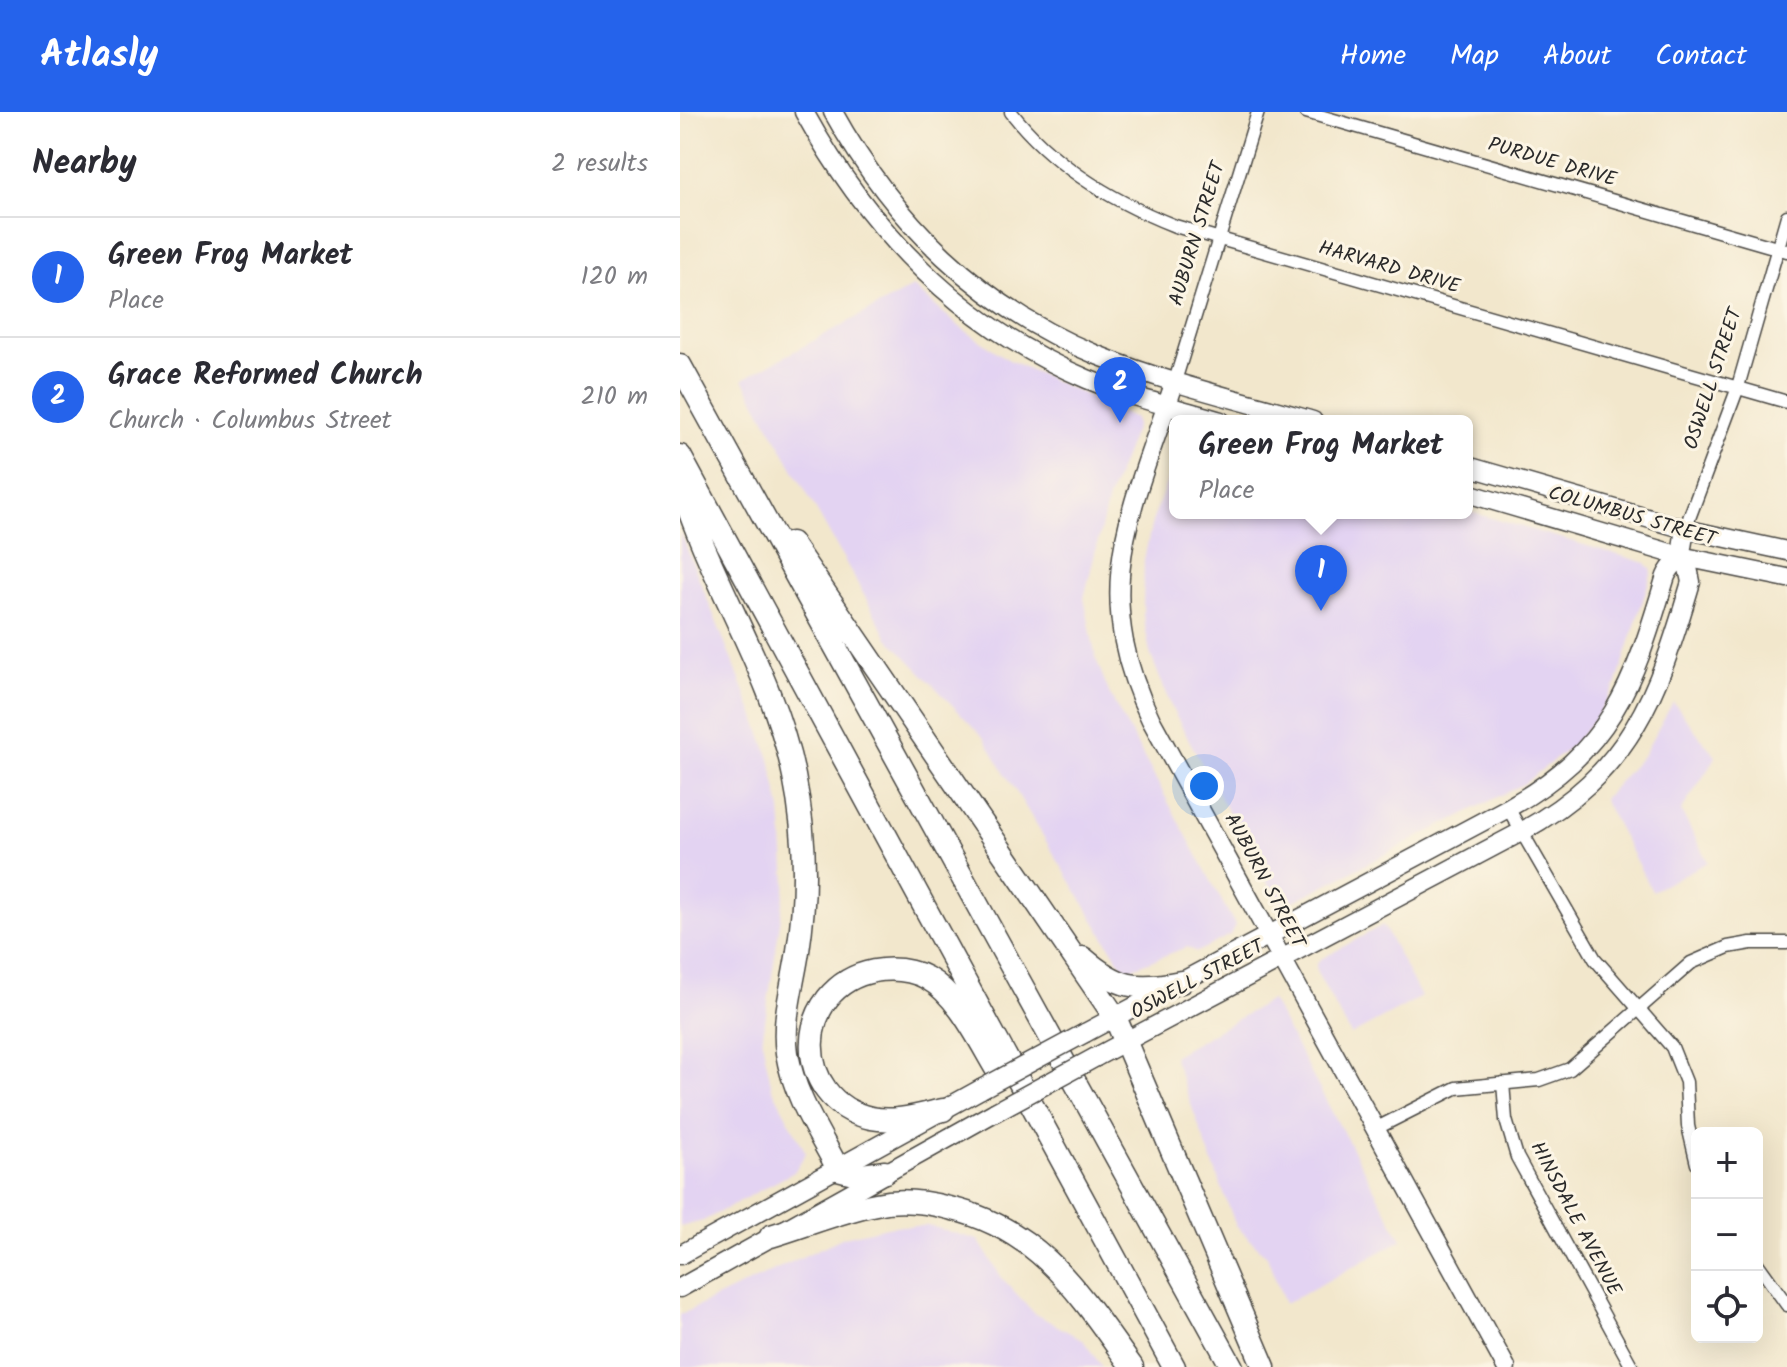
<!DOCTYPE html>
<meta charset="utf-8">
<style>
:root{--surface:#fff;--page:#f7f7f7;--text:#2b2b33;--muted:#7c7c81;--line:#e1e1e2;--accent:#2563eb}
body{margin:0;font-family:Kalam,sans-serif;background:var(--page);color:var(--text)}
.controls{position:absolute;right:24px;bottom:24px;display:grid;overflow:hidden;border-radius:12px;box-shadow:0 8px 32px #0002}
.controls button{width:72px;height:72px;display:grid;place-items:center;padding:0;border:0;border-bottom:2px solid var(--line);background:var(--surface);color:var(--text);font:40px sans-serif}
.you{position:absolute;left:524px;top:674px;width:28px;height:28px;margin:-20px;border:6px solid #fff;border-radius:50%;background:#1a73e8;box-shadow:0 0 0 12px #1a73e833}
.badge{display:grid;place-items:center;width:52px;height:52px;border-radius:50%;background:var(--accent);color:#fff;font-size:26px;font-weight:700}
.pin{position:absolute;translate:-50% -66px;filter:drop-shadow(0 2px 4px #0008)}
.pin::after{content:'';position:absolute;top:42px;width:28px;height:24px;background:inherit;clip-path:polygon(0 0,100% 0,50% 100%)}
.popup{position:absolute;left:489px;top:303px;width:304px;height:104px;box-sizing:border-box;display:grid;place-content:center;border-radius:12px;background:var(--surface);filter:drop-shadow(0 2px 6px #0005);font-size:26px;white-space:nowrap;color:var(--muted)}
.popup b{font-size:30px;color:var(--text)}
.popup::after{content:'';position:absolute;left:50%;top:100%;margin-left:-16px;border:16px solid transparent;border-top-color:var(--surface)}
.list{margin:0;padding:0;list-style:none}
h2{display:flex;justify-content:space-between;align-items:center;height:104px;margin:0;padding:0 32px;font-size:34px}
h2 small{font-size:26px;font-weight:400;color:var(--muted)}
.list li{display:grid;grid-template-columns:52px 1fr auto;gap:24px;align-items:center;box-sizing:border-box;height:120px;padding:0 32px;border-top:2px solid var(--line)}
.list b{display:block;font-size:30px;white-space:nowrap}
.list p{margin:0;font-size:26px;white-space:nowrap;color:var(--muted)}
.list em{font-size:26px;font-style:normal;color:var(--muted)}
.icon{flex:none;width:44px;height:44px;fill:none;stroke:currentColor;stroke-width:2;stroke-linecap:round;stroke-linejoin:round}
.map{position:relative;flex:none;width:1107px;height:1255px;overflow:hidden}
header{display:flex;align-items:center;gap:48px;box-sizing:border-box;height:112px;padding:0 40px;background:var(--accent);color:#fff}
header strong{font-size:38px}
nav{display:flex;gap:44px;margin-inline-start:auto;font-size:28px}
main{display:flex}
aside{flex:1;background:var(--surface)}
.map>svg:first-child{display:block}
.built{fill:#e3d3f2}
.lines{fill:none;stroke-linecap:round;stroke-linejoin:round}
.minor-casing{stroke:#494743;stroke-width:15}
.secondary-casing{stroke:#494743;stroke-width:21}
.motorway-casing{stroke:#494743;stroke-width:25}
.minor{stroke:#fff;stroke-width:12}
.secondary{stroke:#fff;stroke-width:18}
.motorway{stroke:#fff;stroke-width:22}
.secondary-bridge-casing{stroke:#494743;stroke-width:21;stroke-linecap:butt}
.secondary-bridge{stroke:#fff;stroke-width:18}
.labels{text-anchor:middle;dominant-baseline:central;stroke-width:6;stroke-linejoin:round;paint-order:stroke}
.street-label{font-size:20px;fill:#2b2b2b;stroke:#fcf5e5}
</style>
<header>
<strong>Atlasly</strong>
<nav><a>Home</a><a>Map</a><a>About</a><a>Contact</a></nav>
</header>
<main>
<aside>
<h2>Nearby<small>2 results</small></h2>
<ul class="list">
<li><span class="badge">1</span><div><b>Green Frog Market</b><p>Place</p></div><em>120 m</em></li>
<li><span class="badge">2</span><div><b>Grace Reformed Church</b><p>Church · Columbus Street</p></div><em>210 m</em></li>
</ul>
</aside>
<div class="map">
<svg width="1107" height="1255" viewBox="0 0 1107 1255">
<rect width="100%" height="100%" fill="#fcf5e5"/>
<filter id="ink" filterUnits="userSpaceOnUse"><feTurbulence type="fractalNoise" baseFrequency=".0125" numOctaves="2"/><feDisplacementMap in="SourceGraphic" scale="16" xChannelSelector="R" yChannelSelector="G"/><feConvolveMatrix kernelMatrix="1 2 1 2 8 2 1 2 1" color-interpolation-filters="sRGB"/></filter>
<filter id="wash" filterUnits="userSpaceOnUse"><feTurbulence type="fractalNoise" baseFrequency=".006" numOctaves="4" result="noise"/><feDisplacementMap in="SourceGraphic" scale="32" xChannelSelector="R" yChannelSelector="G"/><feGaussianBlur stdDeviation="1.8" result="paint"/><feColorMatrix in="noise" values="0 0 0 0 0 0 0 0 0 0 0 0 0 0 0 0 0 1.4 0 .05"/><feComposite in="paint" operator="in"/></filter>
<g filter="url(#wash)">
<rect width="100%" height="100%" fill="#f2e7cc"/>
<path class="built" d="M233 175 280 215 329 248 455 306 456 314 428 387 404 486 416 547 430 583 555 813 550 823 517 840 507 835 445 859 303 625 208 526 63 267Z
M495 347V401L787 399 966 451 972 459 937 571 918 603 894 632 845 671 608 792 598 790 492 597 470 541 463 503 464 448 472 410Z
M0 420 75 605 90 647 101 698 106 771 82 929 92 976 126 1041 114 1060 23 1109 0 1115Z
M993 590 1036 645 1001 699 1028 750 972 779 923 687 964 642Z
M703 813 741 885 671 923 637 861 636 853 641 847Z
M591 888 722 1128 605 1192 587 1144 556 1114 493 944Z
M212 1114H250L298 1128 322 1166 354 1201 403 1228 422 1255H0V1203L164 1125Z"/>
</g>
<g filter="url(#ink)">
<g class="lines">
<g class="minor-casing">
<path id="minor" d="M331 0C373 54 432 89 495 114L1107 290
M626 0 1107 139
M495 269 578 0
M1005 417 1057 278 1107 104
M828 696 915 847 992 935 1006 970 1008 1014 1017 1052
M823 971 826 1008 837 1045 952 1255
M695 1017 776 976 859 968 890 957 1011 851 1048 835 1071 831H1107
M1077 1151 1107 1193"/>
</g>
<g class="secondary-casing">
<path id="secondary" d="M124 0C190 120 280 213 407 267 450 285 496 296 541 309
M153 0C213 109 301 196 417 243 486 271 561 288 633 309
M495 269C453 396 407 476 471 608L826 1255
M787 354 1005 417 1107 439
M787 381 1000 444 1107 466
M405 921 828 696C931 638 953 574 985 467 987 459 993 454 998 447 1003 438 1003 427 1005 417
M416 945 841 720C951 659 977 585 1011 470L1008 456 1000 444
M0 1143 301 977
M0 1176 315 1000"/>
</g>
<g class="motorway-casing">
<path id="motorway" d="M0 253 552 1255
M0 344 494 1255
M0 371C31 472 93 560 114 664 126 722 127 781 118 839 113 873 102 907 107 941 114 984 139 1020 158 1057L182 1063 205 1060
M111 431 435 905 584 1255
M403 846C438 876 456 879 501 870
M263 998C240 1003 215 1011 191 1006 111 989 112 875 194 859 213 856 230 857 247 866 280 884 301 933 320 963
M91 1124C125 1114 160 1099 196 1092 219 1087 246 1090 269 1096 361 1117 400 1183 452 1255"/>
</g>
<use href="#minor" class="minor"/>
<use href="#secondary" class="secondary"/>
<use href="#motorway" class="motorway"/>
<g class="secondary-bridge-casing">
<path id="secondary-bridge" d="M301 977 405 921
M315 1000 416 945"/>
</g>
<use href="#secondary-bridge" class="secondary-bridge"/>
</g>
</g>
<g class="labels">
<g class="street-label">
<text transform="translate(872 51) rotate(16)">PURDUE DRIVE</text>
<text transform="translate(518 122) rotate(-73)">AUBURN STREET</text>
<text transform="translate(709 156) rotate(16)">HARVARD DRIVE</text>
<text transform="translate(1034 267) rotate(-72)">OSWELL STREET</text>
<text transform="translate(952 405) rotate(16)">COLUMBUS STREET</text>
<text transform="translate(584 769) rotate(62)">AUBURN STREET</text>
<text transform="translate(518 868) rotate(-28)">OSWELL STREET</text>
<text transform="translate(895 1107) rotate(62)">HINSDALE AVENUE</text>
</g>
</g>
</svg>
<div class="controls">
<button>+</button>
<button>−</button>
<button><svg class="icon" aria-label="locate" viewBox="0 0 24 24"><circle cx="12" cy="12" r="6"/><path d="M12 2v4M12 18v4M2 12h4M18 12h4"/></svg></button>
</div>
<div class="you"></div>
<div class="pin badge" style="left:641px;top:499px">1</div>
<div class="popup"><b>Green Frog Market</b>Place</div>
<div class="pin badge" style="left:440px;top:311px">2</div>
</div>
</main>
